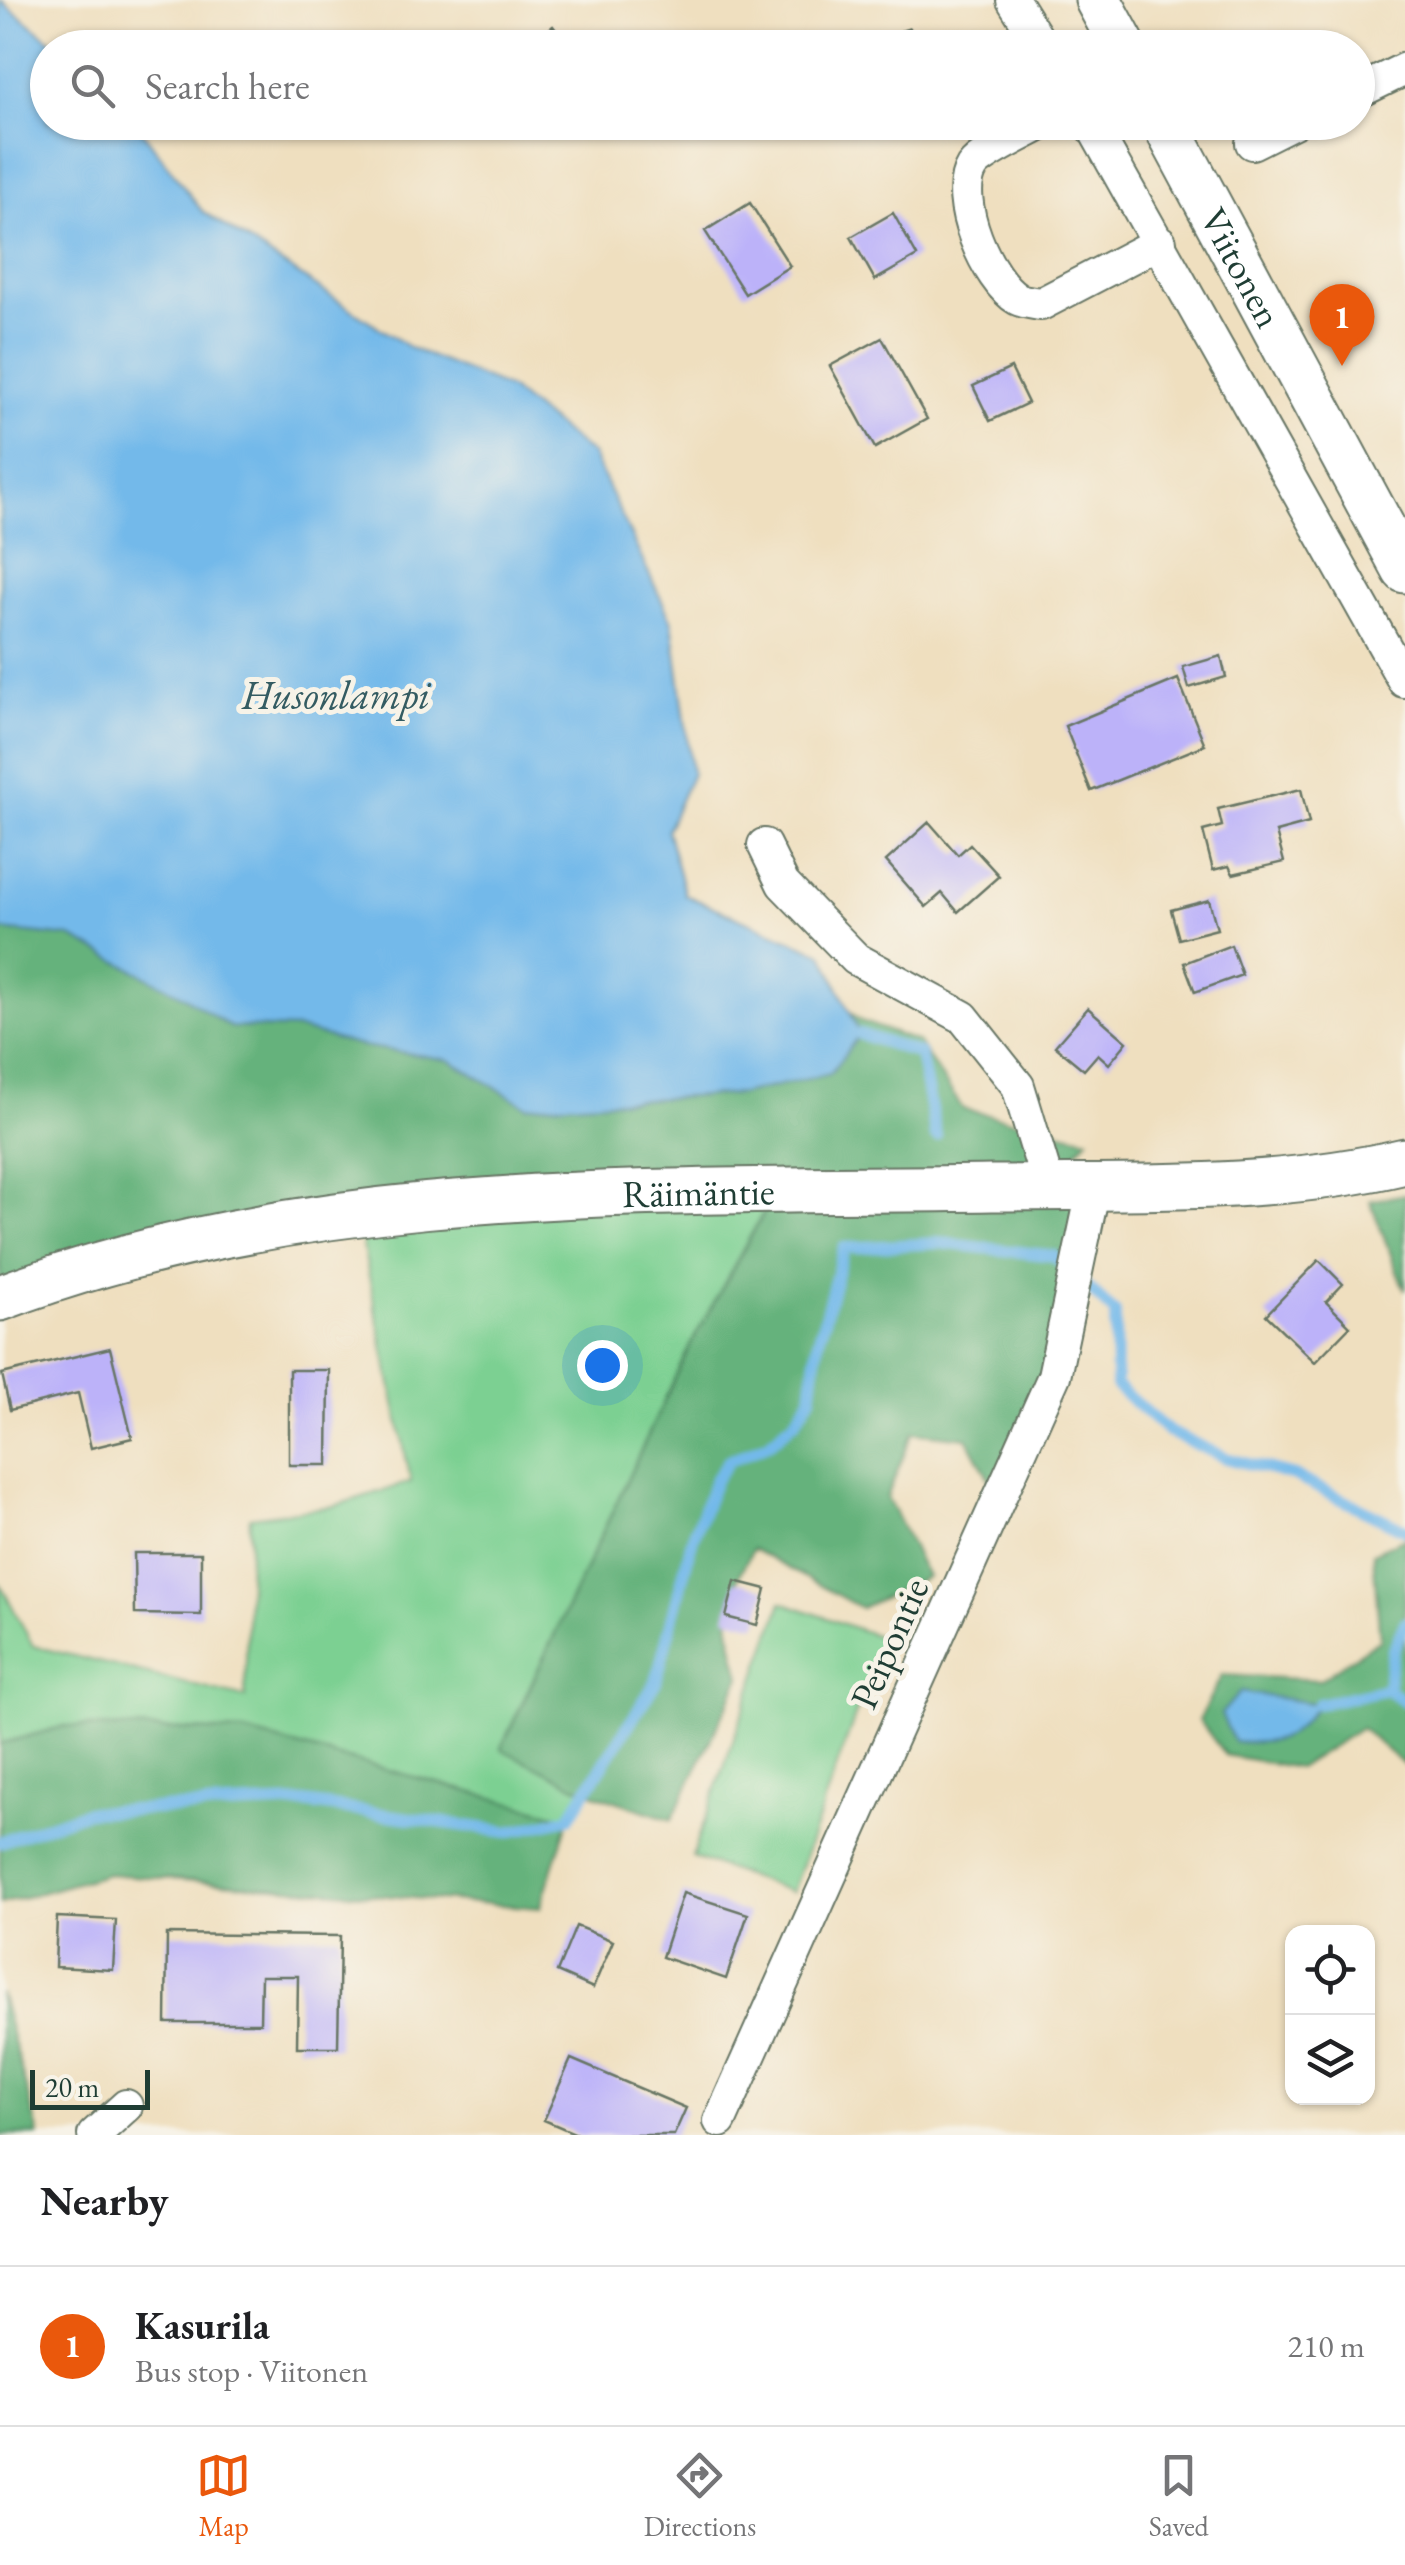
<!DOCTYPE html>
<meta charset="utf-8">
<style>
:root{--surface:#fff;--page:#f2f2f2;--text:#202124;--muted:#757577;--line:#e0e0e0;--accent:#ea580c}
body{margin:0;font-family:"EB Garamond",serif;background:var(--page);color:var(--text)}
.controls{position:absolute;right:30px;bottom:30px;display:grid;overflow:hidden;border-radius:20px;box-shadow:0 2px 8px #0004}
.controls button{width:90px;height:90px;display:grid;place-items:center;padding:0;border:0;border-bottom:2px solid var(--line);background:var(--surface);color:var(--text);font:50px sans-serif}
.scale{position:absolute;left:30px;bottom:25px;width:120px;box-sizing:border-box;padding-left:10px;border:5px solid #1f3d34;border-top:0;font-size:28px;line-height:35px;white-space:nowrap;color:#1f3d34;-webkit-text-stroke:8px #f7f3e8;paint-order:stroke}
.you{position:absolute;left:602px;top:1365px;width:35px;height:35px;margin:-25px;border:8px solid #fff;border-radius:50%;background:#1a73e8;box-shadow:0 0 0 15px #1a73e833}
.badge{display:grid;place-items:center;width:65px;height:65px;border-radius:50%;background:var(--accent);color:#fff;font-size:32px;font-weight:700}
.pin{position:absolute;translate:-50% -82px;filter:drop-shadow(0 2px 5px #0008)}
.pin::after{content:'';position:absolute;top:52px;width:35px;height:30px;background:inherit;clip-path:polygon(0 0,100% 0,50% 100%)}
.list{margin:0;padding:0;list-style:none}
h2{display:flex;justify-content:space-between;align-items:center;height:130px;margin:0;padding:0 40px;font-size:42px}
h2 small{font-size:32px;font-weight:400;color:var(--muted)}
.list li{display:grid;grid-template-columns:65px 1fr auto;gap:30px;align-items:center;box-sizing:border-box;height:160px;padding:0 40px;border-top:2px solid var(--line)}
.list b{display:block;font-size:38px;white-space:nowrap}
.list p{margin:0;font-size:32px;white-space:nowrap;color:var(--muted)}
.list em{font-size:32px;font-style:normal;color:var(--muted)}
.icon{flex:none;width:55px;height:55px;fill:none;stroke:currentColor;stroke-width:2;stroke-linecap:round;stroke-linejoin:round}
.map{position:relative;flex:none;width:1405px;height:2135px;overflow:hidden}
.search{position:absolute;background:var(--surface);box-shadow:0 2px 8px #0004;left:30px;right:30px;top:30px;height:110px;display:flex;align-items:center;gap:25px;box-sizing:border-box;padding:0 35px;border-radius:55px;color:var(--muted);font-size:38px}
.sheet{height:290px;background:var(--surface)}
nav{display:flex;justify-content:space-around;align-items:center;box-sizing:border-box;height:140px;border-top:2px solid var(--line);background:var(--surface);font-size:28px;color:var(--muted)}
nav a{display:grid;justify-items:center;gap:5px}
nav .on{color:var(--accent)}
.map>svg:first-child{display:block}
.green{fill:#7cd092;stroke:#4e8663;stroke-width:2.5}
.forest{fill:#65b27c;stroke:#427858;stroke-width:2.5}
.water{fill:#73b9ea;stroke:#497b8f;stroke-width:2.5}
.lines{fill:none;stroke-linecap:round;stroke-linejoin:round}
.stream{stroke:#73b9ea;stroke-width:12}
.building{fill:#bcb2f9}
.street-casing{stroke:#687665;stroke-width:36}
.secondary-casing{stroke:#687665;stroke-width:49}
.street{stroke:#fff;stroke-width:32}
.secondary{stroke:#fff;stroke-width:45}
.labels{text-anchor:middle;dominant-baseline:central;stroke-width:10;stroke-linejoin:round;paint-order:stroke}
.street-label{font-size:38px;fill:#1f3d34;stroke:#f7f3e8}
.water-label{font-size:40px;font-style:italic;fill:#345c62;stroke:#f7f3e8}
</style>
<div class="map">
<svg width="1405" height="2135" viewBox="0 0 1405 2135">
<rect width="100%" height="100%" fill="#f7f3e8"/>
<filter id="ink" filterUnits="userSpaceOnUse"><feTurbulence type="fractalNoise" baseFrequency=".01" numOctaves="2"/><feDisplacementMap in="SourceGraphic" scale="20" xChannelSelector="R" yChannelSelector="G"/><feConvolveMatrix kernelMatrix="1 2 1 2 8 2 1 2 1" color-interpolation-filters="sRGB"/></filter>
<filter id="wash" filterUnits="userSpaceOnUse"><feTurbulence type="fractalNoise" baseFrequency=".0048" numOctaves="4" result="noise"/><feDisplacementMap in="SourceGraphic" scale="40" xChannelSelector="R" yChannelSelector="G"/><feGaussianBlur stdDeviation="2.25" result="paint"/><feColorMatrix in="noise" values="0 0 0 0 0 0 0 0 0 0 0 0 0 0 0 0 0 1.4 0 .05"/><feComposite in="paint" operator="in"/></filter>
<g filter="url(#wash)">
<rect width="100%" height="100%" fill="#efdfbf"/>
<path class="green" d="M775 1191 690 1346 501 1748 586 1791 569 1818 245 1732 65 1726 0 1744V1583L33 1646 245 1698 250 1517 334 1506 411 1482 356 1213Z
M782 1602 883 1638 792 1892 692 1857Z"/>
<path class="forest" d="M0 930 71 937 182 995 230 1027 298 1029 357 1045 449 1060 527 1106 860 1034 849 1011 861 1021 918 1042 963 1109 1088 1138 1049 1187H1094L1054 1376 999 1497 967 1438 913 1432 887 1497 927 1577 861 1608 753 1549C721 1605 726 1617 741 1677L672 1820 586 1791 501 1749 690 1346 775 1193 326 1215 0 1298Z
M1405 1194V1291L1370 1201Z
M1405 1538V1766L1361 1728 1298 1768 1225 1755 1199 1720 1222 1675 1319 1680 1380 1639 1373 1553Z
M65 1726 245 1732 569 1818 540 1908 108 1874 0 1904V1744Z
M0 1993 39 2135H0Z"/>
<path class="water" d="M0 0 59 47 48 48V122L136 123 202 211 410 348 508 388 592 454 672 622 692 773 667 830 685 895 823 954 860 1034 830 1074 741 1094 527 1106 449 1060 357 1045 298 1029 230 1027 182 995 71 937 0 930Z
M1240 1692 1318 1704C1289 1741 1280 1744 1234 1742L1221 1714Z"/>
<g class="lines">
<path class="stream" d="M860 1034 920 1054 936 1136
M1405 1623 1393 1650 1387 1689 1405 1702
M1318 1704 1387 1689
M0 1842 86 1812 304 1803 508 1832 569 1818 656 1682 693 1537 715 1480 728 1461 768 1444 795 1421 811 1397 818 1342 844 1248 941 1243 1054 1256 1115 1313 1116 1386 1169 1432 1226 1458 1294 1476 1405 1530"/>
</g>
<g id="blocks">
<path class="building" d="M553 26 567 44 574 38 581 48H525Z
M910 28 917 48H896L891 34Z
M750 203 790 266 745 294 705 231Z
M893 213 917 256 875 280 851 237Z
M882 338 927 419 875 448 830 366Z
M1011 368 1028 403 990 421 973 386Z
M1221 656 1226 677 1189 688 1183 667Z
M1178 679 1205 745 1091 791 1065 726Z
M1301 789 1309 823 1276 832 1284 862 1233 874 1229 866 1213 870 1203 831 1222 826 1218 809Z
M929 822 958 855 970 844 999 876 958 912 942 893 926 907 886 861Z
M1209 900 1217 929 1179 939 1171 910Z
M1231 945 1242 975 1195 992 1184 963Z
M1088 1008 1127 1042 1109 1064 1098 1054 1084 1070 1055 1046Z
M1319 1260 1343 1284 1326 1302 1350 1326 1315 1362 1266 1315Z
M110 1348 132 1438 91 1448 78 1393 10 1410 2 1374Z
M289 1370H329L328 1465H289Z
M134 1553H201V1615L135 1614Z
M735 1581 766 1589 757 1625 726 1617Z
M683 1893 748 1914 726 1979 662 1957Z
M57 1917 116 1920 113 1970 55 1967Z
M576 1926 613 1941 593 1988 557 1972Z
M167 1934 340 1936 338 2047H297L298 1976H261L260 2023H166Z
M571 2059 686 2108 674 2135H579L544 2120Z"/>
</g>
</g>
<g filter="url(#ink)">
<use href="#blocks" fill-opacity="0" stroke="#687665" stroke-width="2.5"/>
<g class="lines">
<g class="street-casing">
<path id="street" d="M1013 0 1043 48
M1358 92 1405 69
M1045 122C1029 132 981 153 972 167 952 199 987 281 1018 299 1024 302 1034 303 1041 304L1160 242
M1090 122 1404 681
M1252 143 1294 122
M764 845 783 884 856 959 963 1017 1018 1086 1049 1188
M720 2121 1054 1376 1094 1187
M94 2135 126 2106"/>
</g>
<g class="secondary-casing">
<g id="secondary">
<path d="M1098 0 1124 48"/>
<path id="s1" d="M1164 122 1405 570"/>
<path id="s2" d="M0 1298C314 1179 661 1193 992 1188 1128 1186 1271 1193 1405 1161"/>
</g>
</g>
<use href="#street" class="street"/>
<use href="#secondary" class="secondary"/>
</g>
</g>
<g class="labels">
<g class="street-label">
<text stroke="none"><textPath href="#s1" startOffset="165">Viitonen</textPath></text>
<text stroke="none"><textPath href="#s2" startOffset="710">Räimäntie</textPath></text>
<text transform="translate(889 1643) rotate(-66)">Peipontie</text>
</g>
<g class="water-label">
<text x="336" y="695">Husonlampi</text>
</g>
</g>
</svg>
<div class="controls">
<button><svg class="icon" aria-label="locate" viewBox="0 0 24 24"><circle cx="12" cy="12" r="6"/><path d="M12 2v4M12 18v4M2 12h4M18 12h4"/></svg></button>
<button><svg class="icon" aria-label="layers" viewBox="0 0 24 24"><path d="M12 4l9 5-9 5-9-5zM3 14l9 5 9-5"/></svg></button>
</div>
<div class="scale">20 m</div>
<div class="you"></div>
<div class="pin badge" style="left:1342px;top:366px">1</div>
<div class="search"><svg class="icon" aria-label="search" viewBox="0 0 24 24"><circle cx="10" cy="10" r="6"/><path d="M15 15l6 6"/></svg>Search here</div>
</div>
<section class="sheet">
<h2>Nearby<small></small></h2>
<ul class="list">
<li><span class="badge">1</span><div><b>Kasurila</b><p>Bus stop · Viitonen</p></div><em>210 m</em></li>
</ul>
</section>
<nav>
<a class="on"><svg class="icon" aria-label="map" viewBox="0 0 24 24"><path d="M3 6l6-2 6 2 6-2v14l-6 2-6-2-6 2zM9 4v14M15 6v14"/></svg>Map</a>
<a><svg class="icon" aria-label="directions" viewBox="0 0 24 24"><path d="M12 3l9 9-9 9-9-9zM9 14v-3h6M13 9l2 2-2 2"/></svg>Directions</a>
<a><svg class="icon" aria-label="saved" viewBox="0 0 24 24"><path d="M7 4h10v16l-5-4-5 4z"/></svg>Saved</a>
</nav>
